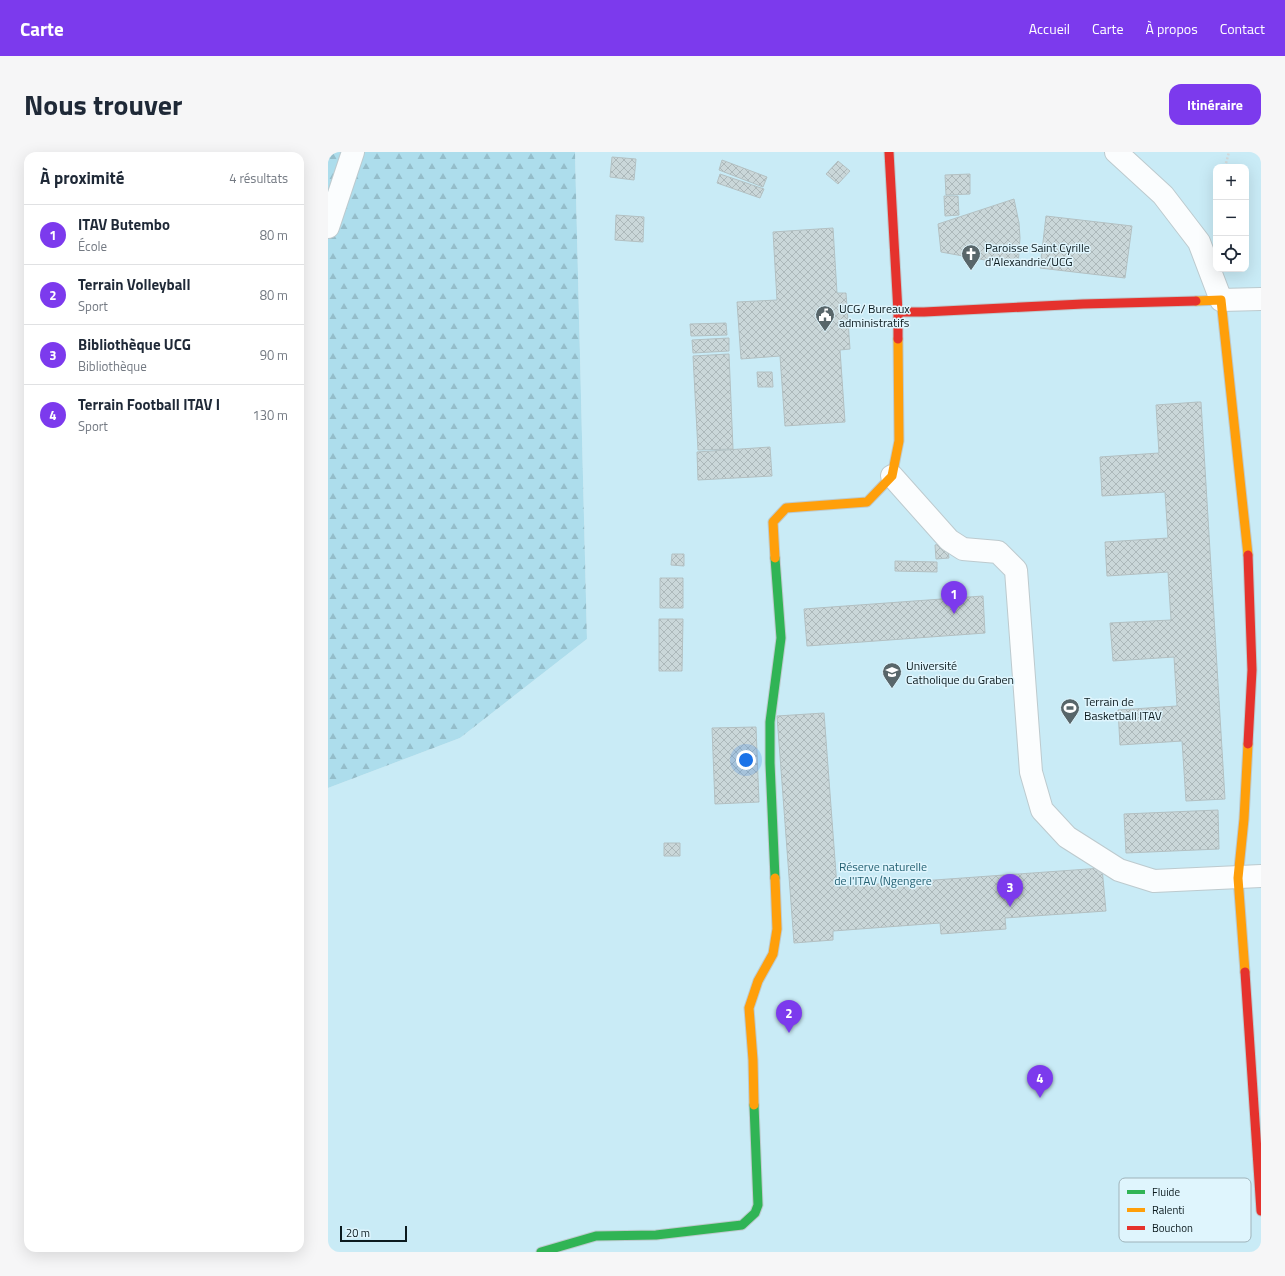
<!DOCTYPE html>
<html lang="fr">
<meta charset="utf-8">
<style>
:root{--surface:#fff;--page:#f6f6f7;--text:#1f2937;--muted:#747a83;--line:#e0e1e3;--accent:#7c3aed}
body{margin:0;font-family:"Titillium Web",sans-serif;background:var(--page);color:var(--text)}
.controls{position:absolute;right:12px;top:12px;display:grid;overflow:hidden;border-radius:8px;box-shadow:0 4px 16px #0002}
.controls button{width:36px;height:36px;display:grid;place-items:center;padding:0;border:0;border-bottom:1px solid var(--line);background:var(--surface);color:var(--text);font:20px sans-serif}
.scale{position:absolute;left:12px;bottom:10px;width:67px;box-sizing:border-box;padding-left:4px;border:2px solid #0b1a1e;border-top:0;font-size:11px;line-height:14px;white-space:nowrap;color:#0b1a1e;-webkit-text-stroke:3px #dff5fd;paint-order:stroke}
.you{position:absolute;left:418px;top:608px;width:14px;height:14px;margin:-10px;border:3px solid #fff;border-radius:50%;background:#1a73e8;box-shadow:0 0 0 6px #1a73e833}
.badge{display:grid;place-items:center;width:26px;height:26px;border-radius:50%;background:var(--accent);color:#fff;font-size:13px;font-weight:700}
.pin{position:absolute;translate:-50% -33px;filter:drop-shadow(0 1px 2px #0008)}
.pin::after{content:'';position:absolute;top:21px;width:14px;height:12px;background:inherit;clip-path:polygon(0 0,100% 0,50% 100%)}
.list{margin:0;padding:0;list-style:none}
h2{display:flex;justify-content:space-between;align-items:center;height:52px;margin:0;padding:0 16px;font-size:17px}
h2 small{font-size:13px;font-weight:400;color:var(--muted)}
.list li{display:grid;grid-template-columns:26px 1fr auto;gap:12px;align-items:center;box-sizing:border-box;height:60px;padding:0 16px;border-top:1px solid var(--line)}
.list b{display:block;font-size:15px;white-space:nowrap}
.list p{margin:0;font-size:13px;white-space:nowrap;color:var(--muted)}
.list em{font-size:13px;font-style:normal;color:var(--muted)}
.icon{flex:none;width:22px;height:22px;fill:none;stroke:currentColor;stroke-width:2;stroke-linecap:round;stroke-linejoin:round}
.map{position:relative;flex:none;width:933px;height:1100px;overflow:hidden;border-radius:12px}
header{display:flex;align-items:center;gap:24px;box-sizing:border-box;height:56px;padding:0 20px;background:var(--accent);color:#fff}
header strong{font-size:19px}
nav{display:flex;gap:22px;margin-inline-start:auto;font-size:14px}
.intro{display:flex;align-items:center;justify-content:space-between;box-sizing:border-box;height:96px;padding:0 24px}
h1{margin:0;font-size:28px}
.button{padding:10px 18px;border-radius:12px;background:var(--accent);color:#fff;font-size:14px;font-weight:700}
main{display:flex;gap:24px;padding:0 24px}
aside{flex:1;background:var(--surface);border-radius:12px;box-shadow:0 4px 16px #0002}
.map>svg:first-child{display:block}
.green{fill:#c9ebf6;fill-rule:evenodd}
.forest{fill:url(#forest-firs)}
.building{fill:url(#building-cross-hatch);stroke:#b3c0c2}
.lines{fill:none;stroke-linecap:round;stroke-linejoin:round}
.street-casing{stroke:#bdcace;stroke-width:24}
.fast-casing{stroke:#bdcace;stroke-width:11}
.slow-casing{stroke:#bdcace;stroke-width:11}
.jam-casing{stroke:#bdcace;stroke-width:11}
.path{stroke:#d3d8d9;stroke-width:2.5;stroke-dasharray:2 2;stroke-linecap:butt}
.street{stroke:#fbfdfe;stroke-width:22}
.fast{stroke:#30b455;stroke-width:9}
.slow{stroke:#ff9f0a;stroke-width:9}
.jam{stroke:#e5322d;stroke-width:9}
.labels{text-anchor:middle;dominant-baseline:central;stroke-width:3;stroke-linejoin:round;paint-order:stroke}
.poi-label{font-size:12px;fill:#0b1a1e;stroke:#dff5fd;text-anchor:start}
.park-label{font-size:12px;fill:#236072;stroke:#dff5fd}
.key{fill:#dff5fd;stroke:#9fb3ba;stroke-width:1}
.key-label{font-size:11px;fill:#0b1a1e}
</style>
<header>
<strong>Carte</strong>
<nav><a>Accueil</a><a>Carte</a><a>À propos</a><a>Contact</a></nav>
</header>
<div class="intro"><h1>Nous trouver</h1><a class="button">Itinéraire</a></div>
<main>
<aside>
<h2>À proximité<small>4 résultats</small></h2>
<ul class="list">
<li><span class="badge">1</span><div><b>ITAV Butembo</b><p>École</p></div><em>80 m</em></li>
<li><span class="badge">2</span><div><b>Terrain Volleyball</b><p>Sport</p></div><em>80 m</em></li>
<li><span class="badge">3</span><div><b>Bibliothèque UCG</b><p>Bibliothèque</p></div><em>90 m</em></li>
<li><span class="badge">4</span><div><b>Terrain Football ITAV I</b><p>Sport</p></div><em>130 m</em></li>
</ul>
</aside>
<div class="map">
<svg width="933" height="1100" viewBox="0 0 933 1100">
<defs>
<pattern id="forest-firs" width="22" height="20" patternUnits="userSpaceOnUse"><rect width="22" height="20" fill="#adddec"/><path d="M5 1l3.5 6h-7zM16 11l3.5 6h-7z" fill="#94bdca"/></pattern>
<pattern id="building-cross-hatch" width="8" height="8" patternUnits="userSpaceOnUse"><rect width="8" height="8" fill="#cad7d9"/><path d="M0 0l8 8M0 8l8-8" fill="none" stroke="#acb8ba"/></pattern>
</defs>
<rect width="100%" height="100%" fill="#e6f2f6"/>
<path class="green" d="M247 0H933V1100H0V636L132 586 259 487ZM888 15H918V117H888Z"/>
<path class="forest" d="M0 0H247L259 487 132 586 0 636Z"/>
<path class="building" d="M284 5 308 7 306 28 282 25Z
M394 8 439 25 435 35 391 18Z
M510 9 522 19 510 32 498 22Z
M392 22 436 37 432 46 389 31Z
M642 22V42L618 43 617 23Z
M616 44H630L631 63 617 64Z
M686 47 691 71 692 86 690 114 613 100 610 72Z
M288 63 316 65 315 90 287 88Z
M718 64 804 74 797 126 712 116Z
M505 76 509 141H518L522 197 512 198 517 270 457 274 452 204 413 207 409 150 449 148 445 80Z
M398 171 399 183 363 184 362 172Z
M401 186V199L365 201 364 188Z
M401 202 405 297 370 298 365 204Z
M429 220H444L445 235H430Z
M870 250H873L897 647 858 649 854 589 792 593 790 558 849 554 846 505 785 509 782 471 843 468 840 420 779 424 777 390 840 386 837 340 774 344 772 305 831 301 828 253Z
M442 295 444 324 370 328 369 300Z
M619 391 621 406 608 407 607 393Z
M344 402H356V414L343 413Z
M567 409 609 410V420L567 419Z
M332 426H355V456H332Z
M655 444 657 481 479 494 476 457Z
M331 467H355L354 519H331Z
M496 561 509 735 774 716 778 759 677 766 678 777 613 782 612 771 505 779V788L466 791 449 564Z
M428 575 431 650 387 652 384 576Z
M890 658 891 697 798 701 796 662Z
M336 691H352V704H336Z"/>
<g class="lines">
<g class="street-casing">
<path id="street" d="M788 0 835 43 871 90 893 148 933 147
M0 75 25 0
M564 324 621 388 635 397 670 400 688 418 703 620 714 658 739 685 791 718 826 729 933 724"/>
</g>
<g class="fast-casing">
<path id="fast" d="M447 726 442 611V570L453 486 447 406
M213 1100 268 1084 328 1083 414 1073 427 1061 430 1053 426 953"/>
</g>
<g class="slow-casing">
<path id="slow" d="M868 149 893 148 920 403
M447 406 445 370 458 356 539 350 564 324 571 289 570 187
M917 820 910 726 916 667 920 592
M426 953 425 908 421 856 430 829 445 802 449 777 447 726"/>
</g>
<g class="jam-casing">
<path id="jam" d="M561 0 570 160V187
M570 160H596L755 152 868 149
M920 592 924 518 920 403
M917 820 933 1059"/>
</g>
<path class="path" d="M897 15 901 0"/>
<use href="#street" class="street"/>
<use href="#fast" class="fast"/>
<use href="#slow" class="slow"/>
<use href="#jam" class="jam"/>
</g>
<defs>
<g id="church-pin" transform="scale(1)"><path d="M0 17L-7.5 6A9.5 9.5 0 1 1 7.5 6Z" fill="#58666a" stroke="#dff5fd"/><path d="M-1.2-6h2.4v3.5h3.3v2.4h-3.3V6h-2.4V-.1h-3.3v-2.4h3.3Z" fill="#fff"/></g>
<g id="civic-pin" transform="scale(1)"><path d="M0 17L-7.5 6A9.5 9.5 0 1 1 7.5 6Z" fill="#58666a" stroke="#dff5fd"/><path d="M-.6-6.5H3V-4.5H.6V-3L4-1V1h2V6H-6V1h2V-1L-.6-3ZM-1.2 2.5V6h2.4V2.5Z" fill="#fff"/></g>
<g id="university-pin" transform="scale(1)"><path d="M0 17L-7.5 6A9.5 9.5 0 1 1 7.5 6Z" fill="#58666a" stroke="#dff5fd"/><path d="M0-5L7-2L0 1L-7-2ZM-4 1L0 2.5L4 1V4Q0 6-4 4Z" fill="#fff"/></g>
<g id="stadium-pin" transform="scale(1)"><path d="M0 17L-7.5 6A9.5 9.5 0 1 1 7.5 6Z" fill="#58666a" stroke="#dff5fd"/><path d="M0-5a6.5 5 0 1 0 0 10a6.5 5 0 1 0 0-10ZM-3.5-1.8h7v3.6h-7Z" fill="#fff"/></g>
</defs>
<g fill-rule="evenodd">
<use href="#church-pin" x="643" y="102"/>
<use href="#civic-pin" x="497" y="163"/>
<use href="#university-pin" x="564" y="520"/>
<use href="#stadium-pin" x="742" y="556"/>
</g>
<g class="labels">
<g class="poi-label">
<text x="657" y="95">Paroisse Saint Cyrille<tspan x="657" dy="14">d'Alexandrie/UCG</tspan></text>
<text x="511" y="156">UCG/ Bureaux<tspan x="511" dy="14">administratifs</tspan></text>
<text x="578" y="513">Université<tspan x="578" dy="14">Catholique du Graben</tspan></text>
<text x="756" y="549">Terrain de<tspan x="756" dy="14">Basketball ITAV</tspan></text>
</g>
<g class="park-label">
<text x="555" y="714">Réserve naturelle<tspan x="555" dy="14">de l'ITAV (Ngengere</tspan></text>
</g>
</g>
<rect x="791" y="1026" width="132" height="64" rx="6" class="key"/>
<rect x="799" y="1038" width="18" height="4" fill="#30b455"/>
<rect x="799" y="1056" width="18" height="4" fill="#ff9f0a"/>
<rect x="799" y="1074" width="18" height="4" fill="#e5322d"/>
<g class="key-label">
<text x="824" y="1044">Fluide</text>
<text x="824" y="1062">Ralenti</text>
<text x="824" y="1080">Bouchon</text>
</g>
</svg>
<div class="controls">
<button>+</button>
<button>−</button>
<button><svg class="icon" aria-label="locate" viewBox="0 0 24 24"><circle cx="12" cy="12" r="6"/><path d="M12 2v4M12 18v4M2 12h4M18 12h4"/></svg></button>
</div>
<div class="scale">20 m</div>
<div class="you"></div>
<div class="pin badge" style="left:626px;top:462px">1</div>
<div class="pin badge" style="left:461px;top:881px">2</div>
<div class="pin badge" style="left:682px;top:755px">3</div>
<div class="pin badge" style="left:712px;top:946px">4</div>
</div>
</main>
